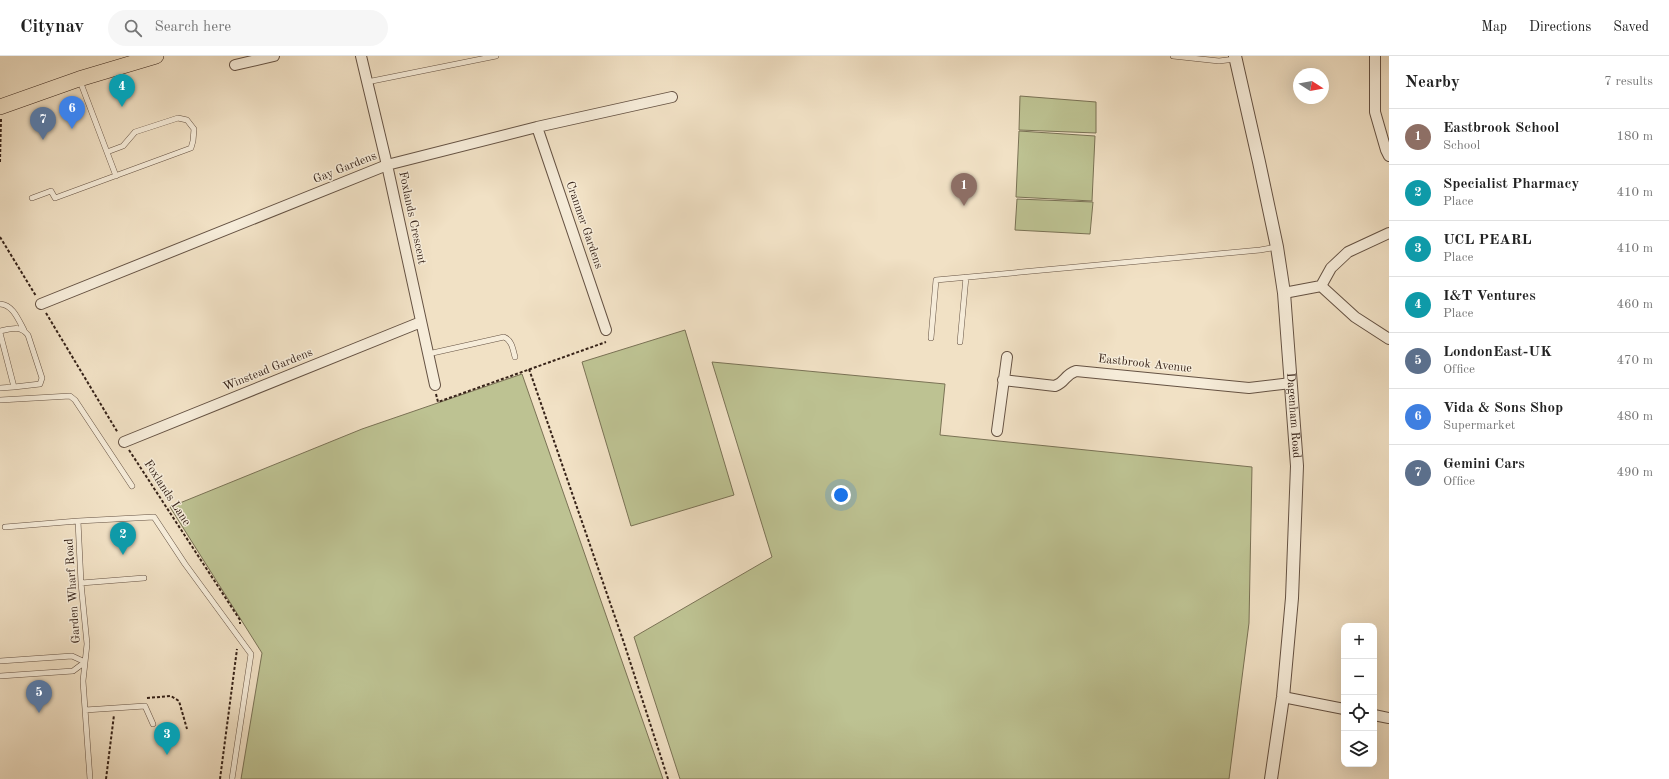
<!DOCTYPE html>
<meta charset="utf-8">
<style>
:root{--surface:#fff;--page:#f6f6f6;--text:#222;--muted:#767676;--line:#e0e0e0;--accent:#8f2418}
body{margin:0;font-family:"Old Standard TT",serif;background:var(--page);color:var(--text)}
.controls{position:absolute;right:12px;bottom:12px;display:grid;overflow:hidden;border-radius:8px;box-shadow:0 4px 16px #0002}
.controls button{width:36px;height:36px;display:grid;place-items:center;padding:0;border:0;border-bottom:1px solid var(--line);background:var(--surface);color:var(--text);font:20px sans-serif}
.compass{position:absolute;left:1293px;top:12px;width:36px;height:36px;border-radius:50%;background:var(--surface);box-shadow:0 4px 16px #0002;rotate:101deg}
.you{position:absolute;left:841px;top:439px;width:14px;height:14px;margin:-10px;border:3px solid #fff;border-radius:50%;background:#1a73e8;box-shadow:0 0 0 6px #1a73e833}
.badge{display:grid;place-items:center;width:26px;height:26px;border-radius:50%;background:var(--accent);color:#fff;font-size:13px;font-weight:700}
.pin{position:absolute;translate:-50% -33px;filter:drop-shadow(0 1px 2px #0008)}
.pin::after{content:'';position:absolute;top:21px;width:14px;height:12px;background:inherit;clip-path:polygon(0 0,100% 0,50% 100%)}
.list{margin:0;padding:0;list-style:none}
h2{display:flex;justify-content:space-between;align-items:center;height:52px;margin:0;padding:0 16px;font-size:17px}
h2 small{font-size:13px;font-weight:400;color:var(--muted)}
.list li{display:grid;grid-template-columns:26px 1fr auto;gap:12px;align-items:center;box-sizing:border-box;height:56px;padding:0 16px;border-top:1px solid var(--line)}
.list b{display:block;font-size:15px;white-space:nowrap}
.list p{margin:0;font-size:13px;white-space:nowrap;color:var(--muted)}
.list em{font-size:13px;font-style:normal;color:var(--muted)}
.icon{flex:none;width:22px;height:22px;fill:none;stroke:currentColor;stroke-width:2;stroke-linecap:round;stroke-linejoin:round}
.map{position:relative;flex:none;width:1389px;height:723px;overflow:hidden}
header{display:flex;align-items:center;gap:24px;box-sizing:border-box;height:56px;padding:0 20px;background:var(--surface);border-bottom:1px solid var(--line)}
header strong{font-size:19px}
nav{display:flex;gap:22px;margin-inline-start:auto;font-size:14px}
.search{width:280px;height:36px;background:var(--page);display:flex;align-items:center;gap:10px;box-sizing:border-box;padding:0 14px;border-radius:22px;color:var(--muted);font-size:15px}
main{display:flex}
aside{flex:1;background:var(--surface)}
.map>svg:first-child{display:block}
.green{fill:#bdc292;stroke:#7a7255}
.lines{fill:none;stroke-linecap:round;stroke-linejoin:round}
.service-casing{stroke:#655243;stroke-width:6}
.minor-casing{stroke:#655243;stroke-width:12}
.tertiary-casing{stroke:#655243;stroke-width:14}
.primary-casing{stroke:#362218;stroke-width:16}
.path{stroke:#362218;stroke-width:2;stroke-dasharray:3 2;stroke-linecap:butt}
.service{stroke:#f6ecd9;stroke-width:5}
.minor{stroke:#f6ecd9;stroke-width:10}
.tertiary{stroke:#f6ecd9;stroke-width:12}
.primary{stroke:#f1e1c5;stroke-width:15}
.labels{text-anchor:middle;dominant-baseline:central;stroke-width:3;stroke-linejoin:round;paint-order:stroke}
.street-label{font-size:12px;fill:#362218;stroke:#f6ecd9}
</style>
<header>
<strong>Citynav</strong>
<div class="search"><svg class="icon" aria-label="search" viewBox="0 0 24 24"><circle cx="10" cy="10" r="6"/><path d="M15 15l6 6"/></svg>Search here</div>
<nav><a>Map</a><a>Directions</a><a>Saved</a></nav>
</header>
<main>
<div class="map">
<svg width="1389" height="723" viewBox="0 0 1389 723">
<rect width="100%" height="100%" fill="#f1e1c5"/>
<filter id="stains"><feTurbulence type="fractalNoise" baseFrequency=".005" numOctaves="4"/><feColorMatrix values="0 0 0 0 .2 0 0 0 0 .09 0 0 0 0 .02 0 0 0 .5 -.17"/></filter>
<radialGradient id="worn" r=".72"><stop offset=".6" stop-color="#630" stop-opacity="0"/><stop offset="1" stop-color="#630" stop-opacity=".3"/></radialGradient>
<path class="green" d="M1020 40 1096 46V77L1019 74Z
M1019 75 1095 80 1092 145 1016 141Z
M1017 143 1093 146 1090 178 1015 174Z
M685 274 734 439 631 470 582 306Z
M712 306 945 328 940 379 1252 411 1249 567 1229 723H680L634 581 772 501Z
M522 318 663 723H241L262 597 170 451 362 373Z"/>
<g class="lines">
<g class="service-casing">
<path id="service" d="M1173 0 1219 5 1235 3
M80 25 116 120
M367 26 496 0
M32 142 51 135 55 142 191 92 193 85 194 73 187 64 178 62 135 76 123 90 107 96
M0 248C13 249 18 263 24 274
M0 275C11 273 20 269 28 279L42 322 40 328 14 331
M0 277 14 331 0 332
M931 282 936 224 1260 194 1277 191
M960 286 966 221
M428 298 504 281C512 284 513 294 515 301
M0 344 70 340 75 344 132 430
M78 465 81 527 87 588 83 625 90 723
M5 471 78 465 154 461 185 508 251 598 232 723
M81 527 144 522
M0 605 72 600 85 606 73 615 0 620
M85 654 145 650 153 668"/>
</g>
<g class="minor-casing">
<path id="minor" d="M361 0 387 109 435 329
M1375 0V56L1386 94 1389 100
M235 9 274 0
M537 71 606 274
M1321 230 1355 261 1389 283
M1284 237 1321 230 1331 212 1348 196 1389 177
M41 248 387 109 537 71 672 41
M1003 324 1055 330C1066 326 1064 319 1076 315L1249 332 1291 327
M997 375 1007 301
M124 386 421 266
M1283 641 1344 653
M1374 659 1389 662"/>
</g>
<g class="tertiary-casing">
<g id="tertiary">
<path id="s1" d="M1235 0 1259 106 1277 191 1284 237 1297 410 1292 542 1283 641 1271 723"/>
</g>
</g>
<g class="primary-casing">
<path id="primary" d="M0 51 79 23 156 0"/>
</g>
<path class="path" d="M0 106 1 63
M0 181 36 240
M46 257 118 377
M529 313 624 587 668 723
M436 338 438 346 606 286
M129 394 240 564V568
M147 642 171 640 179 645 187 673
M106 723 114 659
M220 723 237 593"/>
<use href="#service" class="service"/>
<use href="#minor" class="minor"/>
<use href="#tertiary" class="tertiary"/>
<use href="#primary" class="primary"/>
</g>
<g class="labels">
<g class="street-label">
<text transform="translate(345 112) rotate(-22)">Gay Gardens</text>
<text transform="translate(412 162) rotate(78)">Foxlands Crescent</text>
<text transform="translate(584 169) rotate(71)">Cranmer Gardens</text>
<text transform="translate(1145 308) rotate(6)">Eastbrook Avenue</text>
<text transform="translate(268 314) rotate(-22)">Winstead Gardens</text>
<text stroke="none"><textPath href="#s1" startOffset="365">Dagenham Road</textPath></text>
<text transform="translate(167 437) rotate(57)">Foxlands Lane</text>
<text transform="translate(73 535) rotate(-94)">Garden Wharf Road</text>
</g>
</g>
<rect width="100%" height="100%" filter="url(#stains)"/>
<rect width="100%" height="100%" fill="url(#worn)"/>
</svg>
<div class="controls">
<button>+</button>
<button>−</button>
<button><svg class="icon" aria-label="locate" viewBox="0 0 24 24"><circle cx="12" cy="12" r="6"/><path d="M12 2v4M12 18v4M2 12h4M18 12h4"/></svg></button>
<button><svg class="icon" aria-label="layers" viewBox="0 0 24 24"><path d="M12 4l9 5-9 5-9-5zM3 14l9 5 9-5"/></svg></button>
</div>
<svg class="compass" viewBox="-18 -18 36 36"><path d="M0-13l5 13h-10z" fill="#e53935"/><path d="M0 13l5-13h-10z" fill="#767676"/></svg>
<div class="you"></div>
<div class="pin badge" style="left:964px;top:150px;background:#8d6e63">1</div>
<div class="pin badge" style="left:123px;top:499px;background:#0f9aa8">2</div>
<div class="pin badge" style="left:167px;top:699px;background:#0f9aa8">3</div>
<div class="pin badge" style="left:122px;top:51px;background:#0f9aa8">4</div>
<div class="pin badge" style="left:39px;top:657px;background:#5c6f8a">5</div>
<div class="pin badge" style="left:72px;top:73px;background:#3f7fe0">6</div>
<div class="pin badge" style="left:43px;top:84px;background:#5c6f8a">7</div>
</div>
<aside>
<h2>Nearby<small>7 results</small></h2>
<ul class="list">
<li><span class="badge" style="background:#8d6e63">1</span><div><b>Eastbrook School</b><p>School</p></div><em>180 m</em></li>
<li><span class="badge" style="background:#0f9aa8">2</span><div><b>Specialist Pharmacy</b><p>Place</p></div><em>410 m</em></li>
<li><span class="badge" style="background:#0f9aa8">3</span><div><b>UCL PEARL</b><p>Place</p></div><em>410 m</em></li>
<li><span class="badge" style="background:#0f9aa8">4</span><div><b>I&amp;T Ventures</b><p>Place</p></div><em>460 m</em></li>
<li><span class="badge" style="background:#5c6f8a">5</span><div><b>LondonEast-UK</b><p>Office</p></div><em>470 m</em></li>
<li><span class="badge" style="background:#3f7fe0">6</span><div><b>Vida &amp; Sons Shop</b><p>Supermarket</p></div><em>480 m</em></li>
<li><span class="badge" style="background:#5c6f8a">7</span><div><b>Gemini Cars</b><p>Office</p></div><em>490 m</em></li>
</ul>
</aside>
</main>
